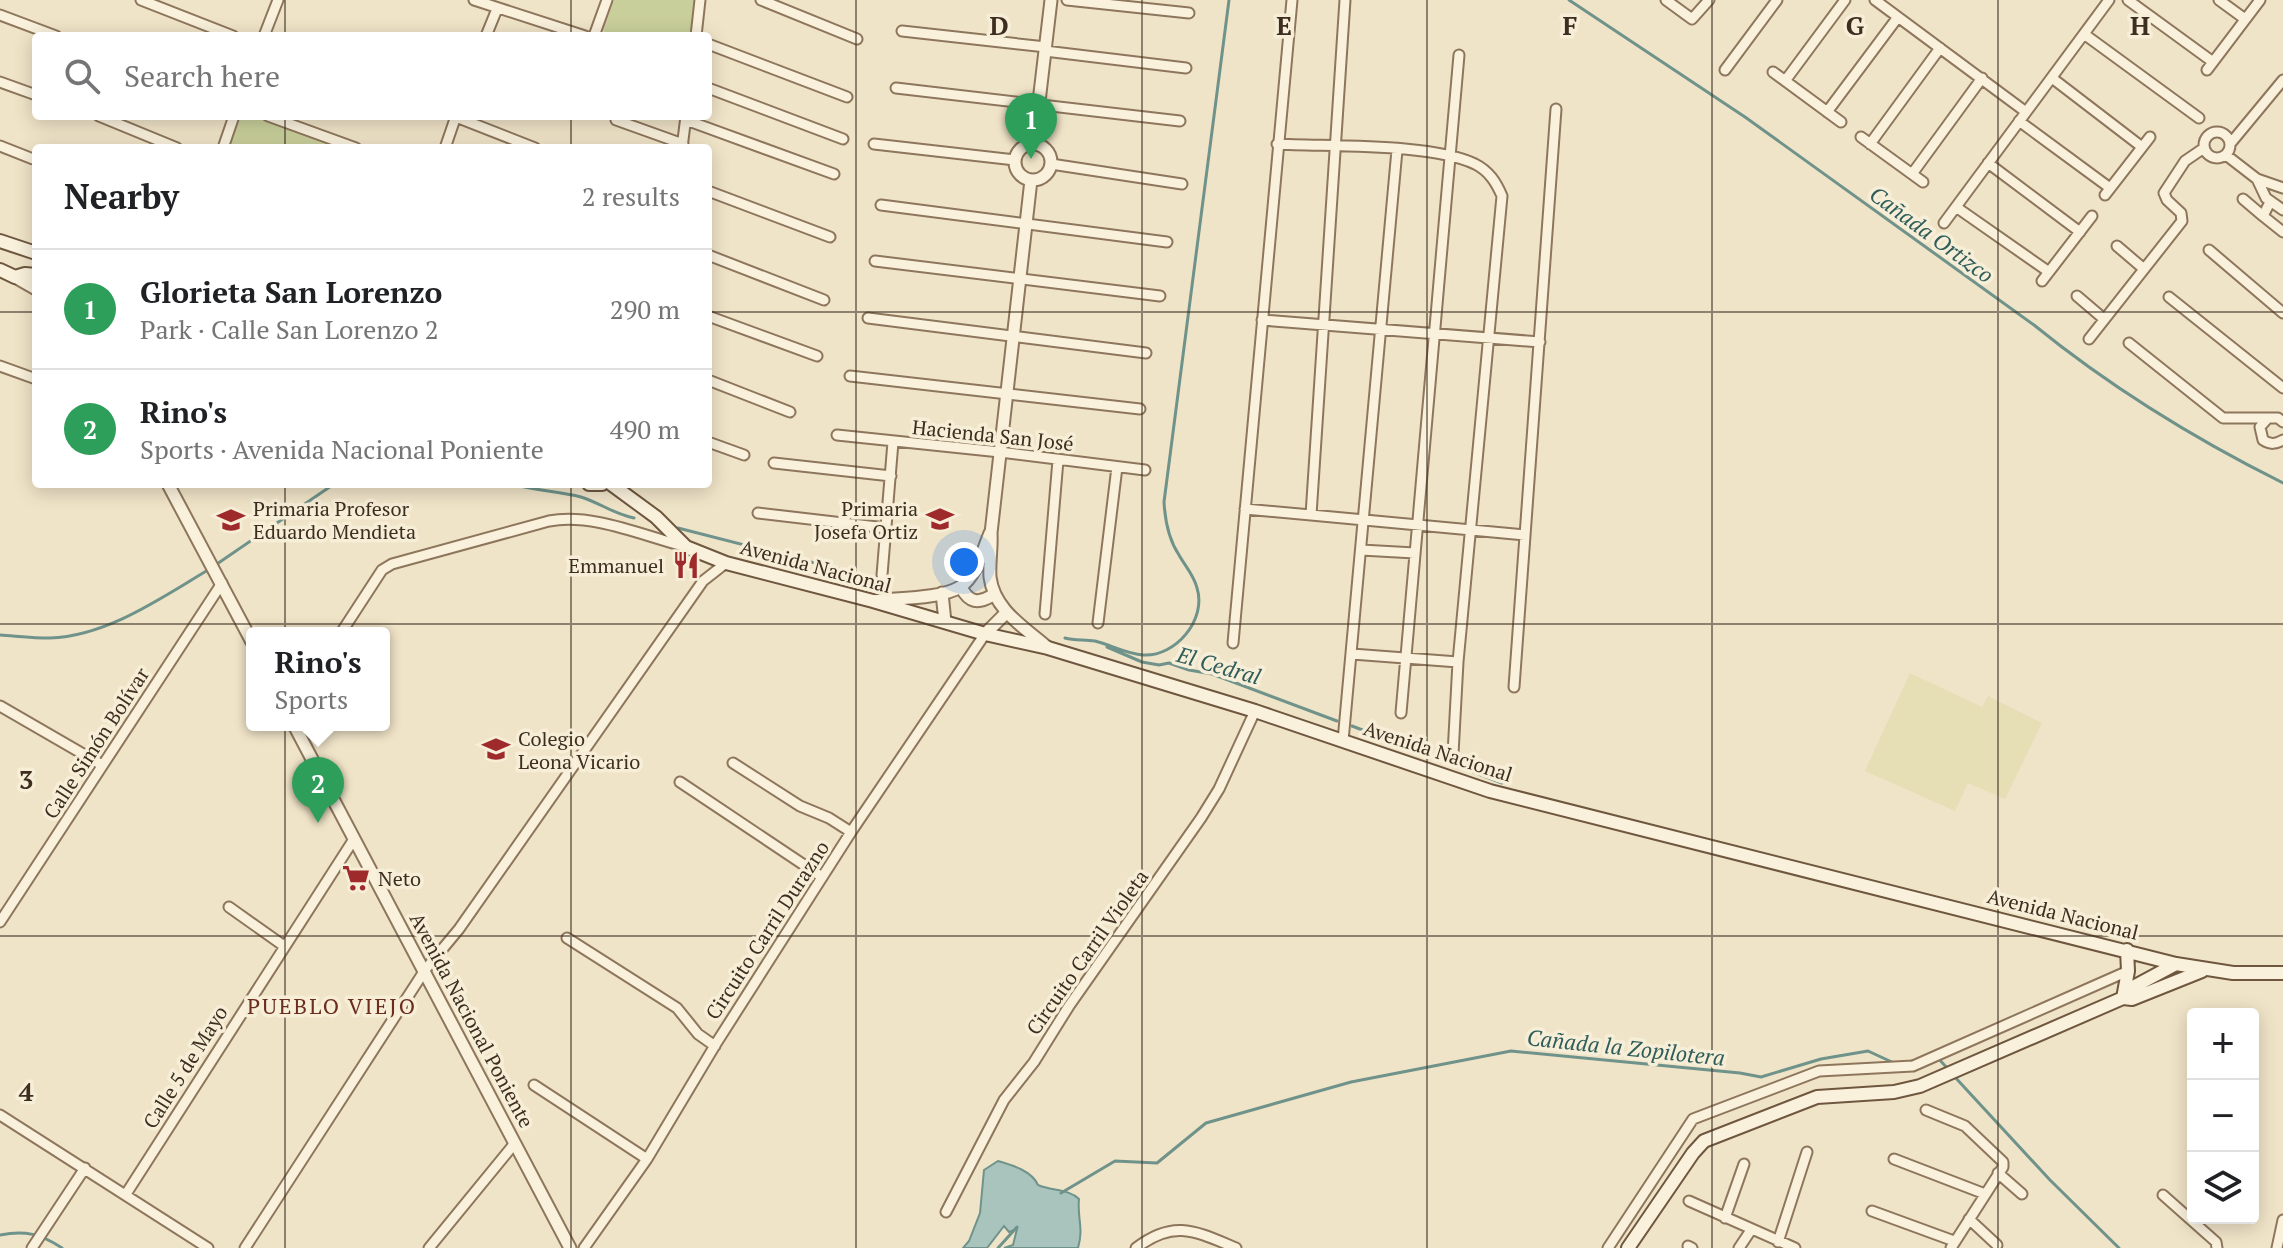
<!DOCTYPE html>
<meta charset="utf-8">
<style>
:root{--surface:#fff;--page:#f2f2f2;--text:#202124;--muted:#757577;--line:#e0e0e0;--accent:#2563eb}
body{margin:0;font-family:"PT Serif",serif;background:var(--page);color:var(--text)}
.controls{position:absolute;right:24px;bottom:24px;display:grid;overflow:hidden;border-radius:8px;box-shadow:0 4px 20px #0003}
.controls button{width:72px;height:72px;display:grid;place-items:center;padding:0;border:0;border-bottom:2px solid var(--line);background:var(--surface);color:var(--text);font:40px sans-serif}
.you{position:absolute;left:964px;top:562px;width:28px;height:28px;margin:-20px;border:6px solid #fff;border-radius:50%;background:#1a73e8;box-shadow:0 0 0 12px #1a73e833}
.badge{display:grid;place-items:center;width:52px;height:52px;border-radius:50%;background:var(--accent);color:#fff;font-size:26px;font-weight:700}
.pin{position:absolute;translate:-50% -66px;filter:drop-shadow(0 2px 4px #0008)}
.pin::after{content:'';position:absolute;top:42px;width:28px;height:24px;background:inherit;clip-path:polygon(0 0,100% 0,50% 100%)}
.popup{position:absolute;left:246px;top:627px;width:144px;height:104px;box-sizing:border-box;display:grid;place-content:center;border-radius:8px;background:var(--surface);filter:drop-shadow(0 2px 6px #0005);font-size:26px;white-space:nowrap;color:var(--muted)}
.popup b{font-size:30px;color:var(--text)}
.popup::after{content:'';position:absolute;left:50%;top:100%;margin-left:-16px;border:16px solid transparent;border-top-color:var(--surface)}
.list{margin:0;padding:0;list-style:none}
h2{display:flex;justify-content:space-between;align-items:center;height:104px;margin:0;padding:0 32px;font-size:34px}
h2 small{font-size:26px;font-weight:400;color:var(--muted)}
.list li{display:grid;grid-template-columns:52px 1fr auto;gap:24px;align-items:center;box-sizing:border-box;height:120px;padding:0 32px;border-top:2px solid var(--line)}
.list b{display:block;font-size:30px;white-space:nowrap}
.list p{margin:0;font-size:26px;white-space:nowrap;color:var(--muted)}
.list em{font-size:26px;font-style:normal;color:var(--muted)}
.icon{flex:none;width:44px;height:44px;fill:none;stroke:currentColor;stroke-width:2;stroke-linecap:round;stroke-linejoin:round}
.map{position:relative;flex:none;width:2283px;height:1248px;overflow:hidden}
.search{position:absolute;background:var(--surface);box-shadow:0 4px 20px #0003;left:32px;top:32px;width:680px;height:88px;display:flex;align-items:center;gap:20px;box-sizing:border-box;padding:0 28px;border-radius:8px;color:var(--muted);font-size:30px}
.panel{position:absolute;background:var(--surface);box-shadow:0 4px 20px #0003;left:32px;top:144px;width:680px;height:344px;border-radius:8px}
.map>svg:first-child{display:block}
.farmland{fill:#e6deb5}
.green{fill:#c9cf9b}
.water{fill:#a9c4bc;stroke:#6f938a;stroke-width:2}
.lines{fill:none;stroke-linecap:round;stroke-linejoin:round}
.stream{stroke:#6f938a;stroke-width:3}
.minor-casing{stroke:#8d765c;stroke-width:13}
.tertiary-casing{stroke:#8d765c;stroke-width:15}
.secondary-casing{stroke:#6f573f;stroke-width:16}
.minor{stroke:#faf1dc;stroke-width:9}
.tertiary{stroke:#faf1dc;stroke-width:11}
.secondary{stroke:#faf1dc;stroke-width:12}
.grid{fill:none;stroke:#3d2e20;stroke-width:2;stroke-opacity:0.55}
.labels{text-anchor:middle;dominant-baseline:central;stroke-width:7;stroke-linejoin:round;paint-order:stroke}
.street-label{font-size:20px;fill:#3d2e20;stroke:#f7eed8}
.poi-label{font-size:20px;fill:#3d2e20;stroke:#f7eed8;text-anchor:start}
.water-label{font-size:22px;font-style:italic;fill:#2f5d5a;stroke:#f7eed8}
.neighbourhood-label{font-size:22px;letter-spacing:2px;fill:#6b2e1e;stroke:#f7eed8}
.grid-label{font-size:26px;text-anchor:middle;font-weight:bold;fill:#3d2e20;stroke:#f7eed8;stroke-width:7;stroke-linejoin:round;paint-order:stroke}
</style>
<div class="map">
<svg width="2283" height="1248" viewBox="0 0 2283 1248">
<rect width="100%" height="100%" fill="#f0e4c8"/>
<path class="farmland" d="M1910 673 1982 707 1988 696 2042 723 2005 799 1968 783 1955 811 1865 771Z"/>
<path class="green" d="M614 0H695L690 36H616L603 31Z
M241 116H258L342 148H229Z"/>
<path class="water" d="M998 1161C1012 1165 1032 1171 1038 1185 1052 1191 1069 1189 1079 1199 1077 1218 1084 1228 1078 1248H1004L1013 1245 1017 1229 1009 1232 1004 1226 987 1248H963L969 1241 980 1213 984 1170Z"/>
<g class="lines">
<path class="stream" d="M1569 0 1745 117 2034 325C2109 386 2195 439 2283 483
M513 484C536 491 558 491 581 497 600 503 614 514 634 518
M678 528 854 573 884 588
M214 566 334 484
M0 635C16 636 33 638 50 638 107 636 161 598 208 570
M1065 638C1075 641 1085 639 1095 641 1111 645 1127 654 1143 655 1176 657 1207 619 1197 588 1194 575 1185 566 1179 555 1169 540 1165 520 1164 502L1229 0
M1107 647 1142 662 1159 665 1169 663 1189 670 1212 674 1337 721
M1352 726 1502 783
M1937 1057 1948 1069
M1901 1063 1918 1060
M1953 1075 2050 1180 2119 1248
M1061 1193 1115 1161 1157 1163 1206 1123 1351 1082 1511 1051 1740 1073 1761 1077 1821 1059 1868 1051 1894 1063
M0 1235C25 1230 41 1234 62 1248
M998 1248 1017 1227"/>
<g class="minor-casing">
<path id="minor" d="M141 0 233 36
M474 0 585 36
M761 0 857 39
M1067 0 1189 13
M1666 0 1692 19 1709 0
M1875 0 2026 112
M2128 0 2213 62
M2219 0 2245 19
M0 15 56 36
M902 31 1046 47
M2084 34 2199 118
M264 36 278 0
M486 36 497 9
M594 36 607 0
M696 36 700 0
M708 44 847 97
M1045 51 1186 68
M1725 70 1777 0
M2207 70 2260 0
M1773 72 1841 122
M2052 78 2142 147
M1785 81 1845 0
M0 82 36 95
M708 88 843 139
M896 88 1180 121
M1827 112 1898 17
M99 116 177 148
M268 116 356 148
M456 117 535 148
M616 120 683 144
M686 120 834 174
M2019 121 2110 188
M2204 145a13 13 0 1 1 26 0a13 13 0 1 1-26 0Z
M1861 137 1923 182
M874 144 1015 160
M1277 144C1330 147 1430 143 1475 164 1489 171 1496 182 1502 196L1458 662 1453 754
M1870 144 1940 48
M2230 144 2283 80
M0 146 33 159
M223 148 234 116
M445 148 456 116
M682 148 686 116
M2226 155 2257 179 2283 188
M1988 163 2080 232
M1051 164 1182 184
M1912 174 1982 78
M2257 179 2266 198 2283 210
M708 191 830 237
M2105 195 2150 137
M2243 199 2263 216
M2270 202 2263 216 2283 232
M881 205 1167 242
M1956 207 2049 272
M1944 223 2109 0
M2117 246 2144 269
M2209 250 2283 313
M708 255 824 300
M875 261 1160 296
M2042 281 2092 216
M2077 296 2104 319
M2169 297 2283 388
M708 316 817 356
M868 318 1146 353
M1262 320 1540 342
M2089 339 2182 221 2181 213 2167 200 2164 193 2185 161 2204 148
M2129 343 2223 418H2268
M0 366 36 379
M850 376 1140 409
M708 380 790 412
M2283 422 2278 418H2268L2260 427 2263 440C2271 445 2275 444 2283 440
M837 435 1000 452 1145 470
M708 442 744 455
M774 463 891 476
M1245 509 1311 515 1345 0
M758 513 886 528
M1311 515 1525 535
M1361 550 1415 553
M882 575 893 442
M1045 614 1058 460
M1098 623 1117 467
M341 633 382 570 392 564 549 521C592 513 641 535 683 546
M1233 643 1292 0
M1352 654 1458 662
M1514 687 1556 109
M0 706 102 765
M1401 713 1459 55
M1343 741 1397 150
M733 763 800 806 829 818 851 832
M680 782 822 877
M229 907 284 946
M0 922 222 583
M567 938 677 1008 698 1034 715 1046
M534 1085 647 1159
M1926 1110 1965 1126 2003 1162V1167L1951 1248
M0 1115 208 1248
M1894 1159 1985 1194
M1998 1173 2022 1194
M126 1194 354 839
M2163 1195 2216 1242 2217 1248
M1689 1201 1795 1248
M1872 1211 1954 1241
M946 1212 1004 1100 1034 1062 1069 1006 1201 818 1219 789 1255 711
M1725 1218 1744 1164
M1969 1219 1997 1245
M1778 1242 1807 1152
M1688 1246 1692 1248
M32 1248 85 1168
M245 1248 425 970 459 929 703 581 726 563
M429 1248 515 1143
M584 1248 647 1159 717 1042 851 832 985 634
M1136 1248C1174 1219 1195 1231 1236 1248
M1608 1248 1693 1119 1819 1071 1913 1066 2128 971
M1739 1248 1751 1230
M2277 1248 2283 1220"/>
</g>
<g class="tertiary-casing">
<path id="tertiary" d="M1015 162a18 18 0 1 1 36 0a18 18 0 1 1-36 0Z
M1034 144 1051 0
M1031 180 991 533C992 548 989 562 990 577 994 610 1024 627 1048 648
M15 277 36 289
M168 484 252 642
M961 587C969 603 978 604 993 595
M942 593 945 622
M873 601C896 598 941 599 960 587 976 577 983 550 990 533
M985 634 1006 613
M294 725 570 1248"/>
</g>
<g class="secondary-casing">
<path id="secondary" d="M0 241 36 253
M0 270 15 277 25 274 36 275
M589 484H602
M611 484 656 517 686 547 726 563 873 601 985 634 1048 648 1255 711 1490 791 2176 964 2233 973H2283
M2123 998 2132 999 2202 971
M2123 998 2128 971 2127 950
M1628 1248 1693 1153 1704 1141 1817 1097 1894 1092 1920 1086 2123 998 2135 986 2176 964"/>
</g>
<use href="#minor" class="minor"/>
<use href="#tertiary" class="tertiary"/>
<use href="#secondary" class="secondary"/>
</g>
<path class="grid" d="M285 0V36M571 0V36M856 0V1248M1142 0V1248M1427 0V1248M1712 0V1248M1998 0V1248M285 116V148M571 116V148M0 312H36M708 312H2283M285 484V1248M571 484V1248M0 624H2283M0 936H2283"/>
<defs>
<g id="school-bare" transform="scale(2.16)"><path d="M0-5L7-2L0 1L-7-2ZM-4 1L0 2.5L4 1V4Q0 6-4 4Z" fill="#9e2a2b" stroke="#f7eed8" stroke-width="2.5" paint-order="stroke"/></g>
<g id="restaurant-bare" transform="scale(2.16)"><path d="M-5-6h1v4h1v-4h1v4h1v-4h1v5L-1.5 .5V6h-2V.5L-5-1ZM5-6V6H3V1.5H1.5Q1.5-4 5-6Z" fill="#9e2a2b" stroke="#f7eed8" stroke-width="2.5" paint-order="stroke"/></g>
<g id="supermarket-bare" transform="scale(2.16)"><path d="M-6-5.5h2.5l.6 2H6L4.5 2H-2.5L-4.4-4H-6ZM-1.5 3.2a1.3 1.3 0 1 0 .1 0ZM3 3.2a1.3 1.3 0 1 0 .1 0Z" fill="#9e2a2b" stroke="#f7eed8" stroke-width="2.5" paint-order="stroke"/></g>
</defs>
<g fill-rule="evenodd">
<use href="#school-bare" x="940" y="519"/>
<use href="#school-bare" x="231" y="520"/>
<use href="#restaurant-bare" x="686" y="565"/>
<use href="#school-bare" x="496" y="749"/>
<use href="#supermarket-bare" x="356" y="878"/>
</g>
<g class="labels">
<g class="street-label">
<text transform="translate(993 435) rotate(6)">Hacienda San José</text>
<text transform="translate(816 566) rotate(15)">Avenida Nacional</text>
<text transform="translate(96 743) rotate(-57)">Calle Simón Bolívar</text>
<text transform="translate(1438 751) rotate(18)">Avenida Nacional</text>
<text transform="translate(2063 914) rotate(14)">Avenida Nacional</text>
<text transform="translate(767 930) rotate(-57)">Circuito Carril Durazno</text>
<text transform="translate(1087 952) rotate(-55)">Circuito Carril Violeta</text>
<text transform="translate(472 1020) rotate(62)">Avenida Nacional Poniente</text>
<text transform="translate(185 1067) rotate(-58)">Calle 5 de Mayo</text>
</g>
<g class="poi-label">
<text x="253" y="508">Primaria Profesor<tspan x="253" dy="23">Eduardo Mendieta</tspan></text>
<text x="918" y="508" text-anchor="end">Primaria<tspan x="918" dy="23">Josefa Ortiz</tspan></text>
<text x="664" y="565" text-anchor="end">Emmanuel</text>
<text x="518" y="738">Colegio<tspan x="518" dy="23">Leona Vicario</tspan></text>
<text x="378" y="878">Neto</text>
</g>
<g class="water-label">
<text transform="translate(1932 234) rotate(36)">Cañada Ortizco</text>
<text transform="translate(1219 665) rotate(16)">El Cedral</text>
<text transform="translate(1626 1047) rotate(6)">Cañada la Zopilotera</text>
</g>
<g class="neighbourhood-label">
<text x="332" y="1005">PUEBLO VIEJO</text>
</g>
</g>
<g class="grid-label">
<text x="999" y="35">D</text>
<text x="1284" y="35">E</text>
<text x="1570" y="35">F</text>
<text x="1855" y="35">G</text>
<text x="2140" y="35">H</text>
<text x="26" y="789">3</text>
<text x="26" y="1101">4</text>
</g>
</svg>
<div class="controls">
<button>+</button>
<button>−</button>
<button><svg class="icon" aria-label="layers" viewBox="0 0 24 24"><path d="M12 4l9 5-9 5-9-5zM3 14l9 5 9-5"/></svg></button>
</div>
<div class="you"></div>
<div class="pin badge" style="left:1031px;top:159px;background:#2e9e5b">1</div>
<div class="pin badge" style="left:318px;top:823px;background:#2e9e5b">2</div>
<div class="popup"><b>Rino's</b>Sports</div>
<div class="search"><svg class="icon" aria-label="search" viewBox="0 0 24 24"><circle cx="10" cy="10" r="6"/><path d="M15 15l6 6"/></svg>Search here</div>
<section class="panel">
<h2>Nearby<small>2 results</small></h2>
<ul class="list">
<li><span class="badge" style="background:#2e9e5b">1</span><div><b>Glorieta San Lorenzo</b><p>Park · Calle San Lorenzo 2</p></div><em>290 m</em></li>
<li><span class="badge" style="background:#2e9e5b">2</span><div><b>Rino's</b><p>Sports · Avenida Nacional Poniente</p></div><em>490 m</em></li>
</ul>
</section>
</div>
